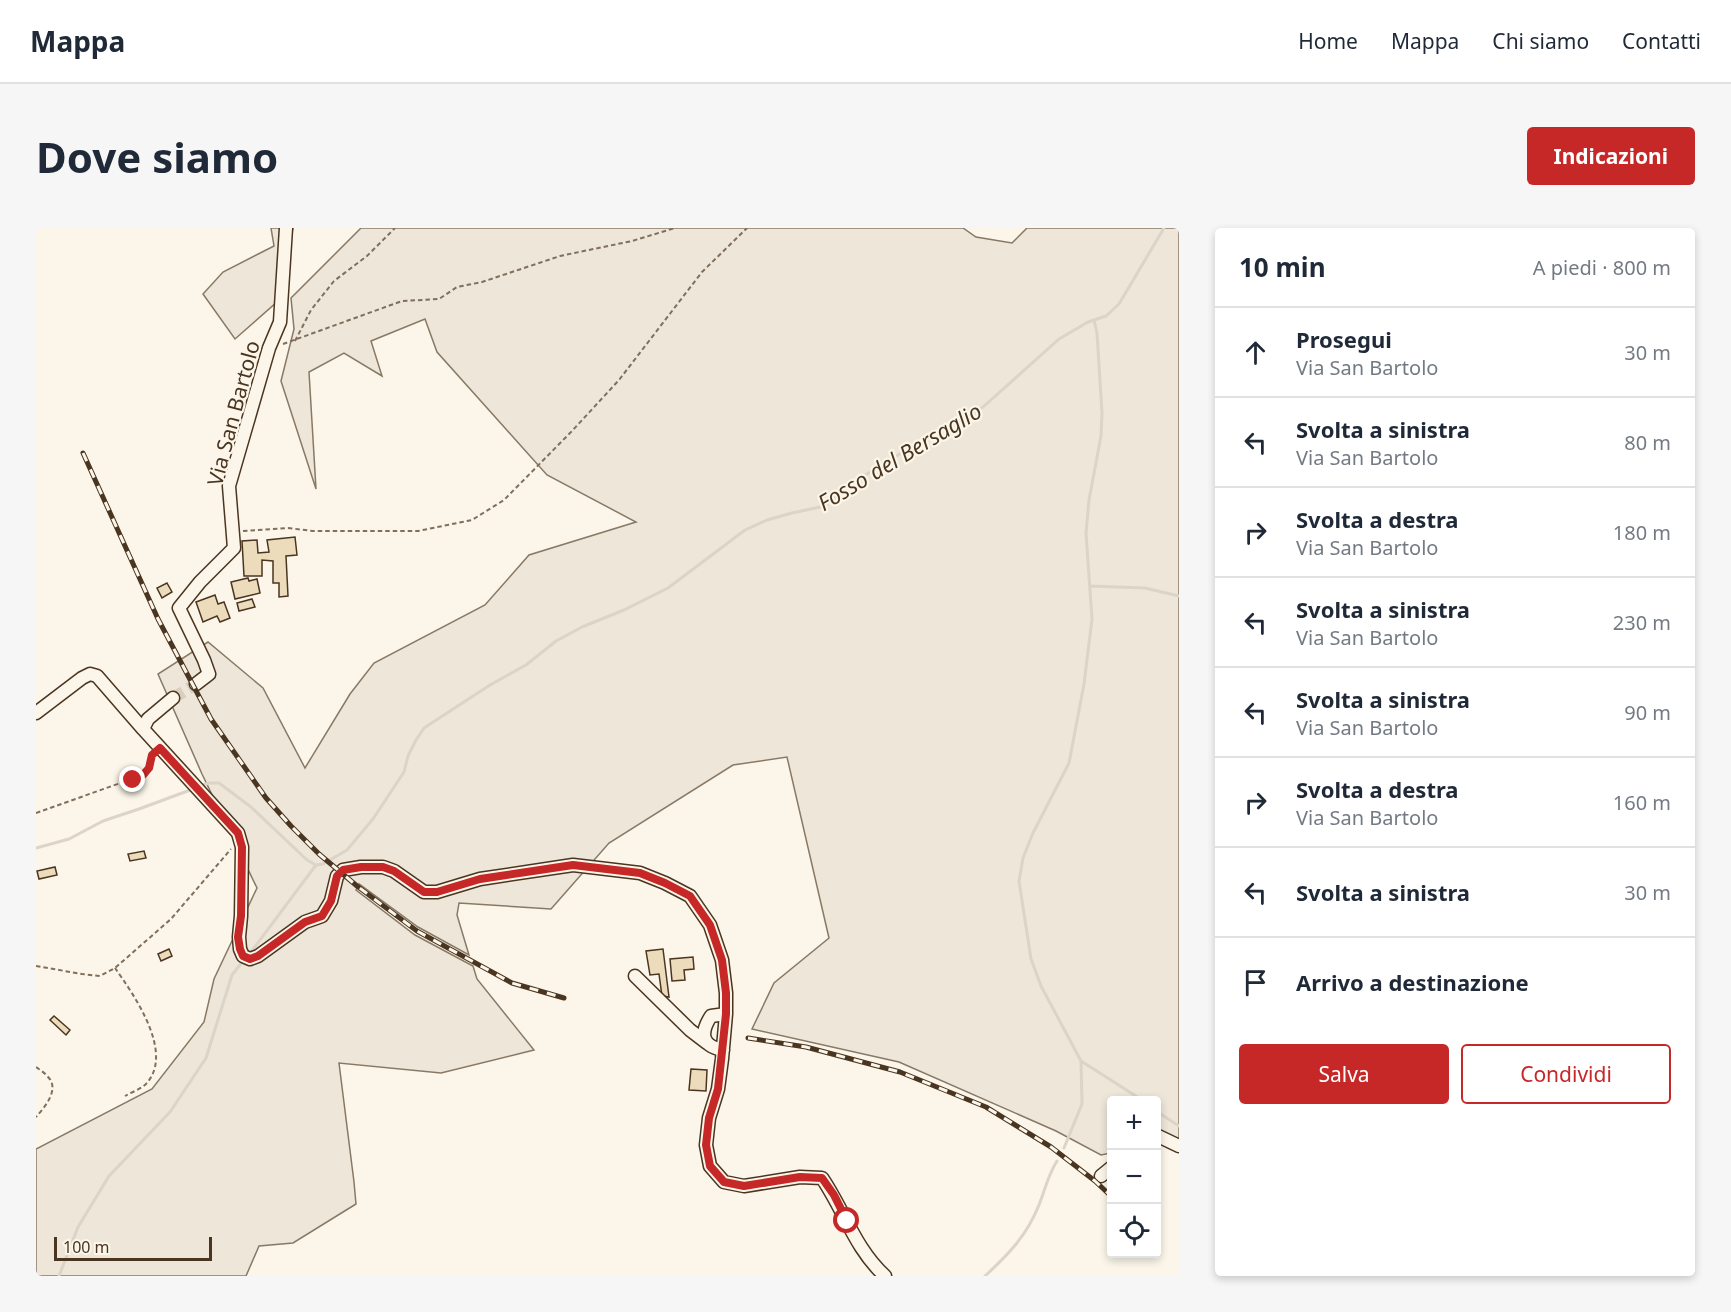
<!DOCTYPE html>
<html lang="it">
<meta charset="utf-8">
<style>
:root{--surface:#fff;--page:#f6f6f7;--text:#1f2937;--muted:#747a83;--line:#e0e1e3;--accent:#c62828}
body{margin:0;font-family:"Noto Sans",sans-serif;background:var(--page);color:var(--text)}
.controls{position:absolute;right:18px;bottom:18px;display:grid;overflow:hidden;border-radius:6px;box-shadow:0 3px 9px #0003}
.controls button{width:54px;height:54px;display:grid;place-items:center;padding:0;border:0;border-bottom:2px solid var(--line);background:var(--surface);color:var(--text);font:30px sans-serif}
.scale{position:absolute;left:18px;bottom:15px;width:158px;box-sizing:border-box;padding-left:6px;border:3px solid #4a3520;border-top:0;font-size:16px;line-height:21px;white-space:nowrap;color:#4a3520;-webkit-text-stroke:4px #fbf6e9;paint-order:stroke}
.stop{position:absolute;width:18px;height:18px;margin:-14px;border:4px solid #c62828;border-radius:50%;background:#fff}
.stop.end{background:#c62828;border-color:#fff;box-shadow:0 2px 6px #0008}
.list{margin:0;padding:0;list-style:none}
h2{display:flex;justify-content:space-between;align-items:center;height:78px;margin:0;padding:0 24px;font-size:26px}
h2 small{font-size:20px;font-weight:400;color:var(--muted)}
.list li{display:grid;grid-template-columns:39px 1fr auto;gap:18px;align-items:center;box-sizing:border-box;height:90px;padding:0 24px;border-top:2px solid var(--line)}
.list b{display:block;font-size:22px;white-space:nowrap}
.list p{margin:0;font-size:20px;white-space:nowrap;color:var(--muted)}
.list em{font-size:20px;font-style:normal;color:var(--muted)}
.actions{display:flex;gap:12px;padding:18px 24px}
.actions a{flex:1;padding:14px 0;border:2px solid var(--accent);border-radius:6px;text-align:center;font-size:21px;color:var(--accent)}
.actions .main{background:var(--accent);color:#fff}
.icon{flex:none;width:33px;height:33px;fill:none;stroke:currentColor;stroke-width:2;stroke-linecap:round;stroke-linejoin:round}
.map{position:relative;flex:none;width:1143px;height:1048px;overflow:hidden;border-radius:6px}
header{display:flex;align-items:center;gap:36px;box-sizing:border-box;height:84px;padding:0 30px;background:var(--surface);border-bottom:2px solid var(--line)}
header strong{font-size:28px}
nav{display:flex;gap:33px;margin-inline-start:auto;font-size:21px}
.intro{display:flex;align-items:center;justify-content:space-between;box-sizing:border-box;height:144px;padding:0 36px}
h1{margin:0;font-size:42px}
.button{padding:15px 27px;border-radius:6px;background:var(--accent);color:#fff;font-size:21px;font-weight:700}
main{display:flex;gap:36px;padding:0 36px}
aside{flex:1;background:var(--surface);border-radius:6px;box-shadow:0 3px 9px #0003}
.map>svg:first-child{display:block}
.green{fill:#ede6d9;stroke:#887966;stroke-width:1.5}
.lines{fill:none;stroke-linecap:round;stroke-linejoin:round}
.stream{stroke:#dcd4c6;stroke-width:3}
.building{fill:#ecdcbc;stroke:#4a3520;stroke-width:1.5}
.minor-tunnel{stroke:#d8cfc1;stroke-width:12;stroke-dasharray:12 6;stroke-linecap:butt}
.minor-casing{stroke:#4a3520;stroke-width:15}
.path{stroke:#7f6f5c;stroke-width:2;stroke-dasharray:4.5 3;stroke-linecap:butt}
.minor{stroke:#fbf6e9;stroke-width:12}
.rail-casing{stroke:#4a3520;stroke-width:5}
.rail{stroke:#fbf6e9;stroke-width:3;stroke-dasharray:9;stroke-linecap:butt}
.route{stroke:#c62828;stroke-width:8}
.labels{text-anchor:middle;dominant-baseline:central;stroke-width:4.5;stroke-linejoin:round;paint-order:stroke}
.street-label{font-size:21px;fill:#4a3520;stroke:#fbf6e9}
.water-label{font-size:22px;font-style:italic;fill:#4a3520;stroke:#fbf6e9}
</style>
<header>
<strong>Mappa</strong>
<nav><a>Home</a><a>Mappa</a><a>Chi siamo</a><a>Contatti</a></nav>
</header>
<div class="intro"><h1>Dove siamo</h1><a class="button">Indicazioni</a></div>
<main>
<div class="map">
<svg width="1143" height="1048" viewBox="0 0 1143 1048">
<rect width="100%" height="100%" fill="#fbf6e9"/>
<path class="green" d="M235 0H257L242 73 199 111 167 66 187 44 238 18Z
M325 0H927L940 9 976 15 991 0H1143V919L1121 915 1120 872H1076L1075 925 1065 927 1020 903 863 834 716 801 738 755 793 710 751 529 697 537 573 615 515 681 423 675 421 687 433 727 382 699 323 656 320 662 379 707 437 738 441 751 498 822 405 845 303 835 318 954 320 976 257 1015 223 1018 210 1048H0V921L116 861 168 794 178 751 221 660 166 546 122 446 172 414 227 460 269 540 314 466 338 435 449 377 493 327 600 294 511 247 401 124 389 91 335 113 346 148 308 125 273 144 280 261 245 153 258 101 255 70Z"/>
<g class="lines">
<path class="stream" d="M1054 358 1109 360 1143 368
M163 558 173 555H183L215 579 271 632 280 637
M0 620 33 611 67 593 103 581 157 561
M212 728 280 637 287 636 311 622 337 591 368 544 372 528 380 512 388 500 454 457 490 437 520 413 546 399 588 382 632 360 709 302 731 292 756 285 789 278 808 260 862 227 947 179 1023 111 1052 94 1070 88 1083 76 1128 0
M1045 833 1106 872
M1120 883 1143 898
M1028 920 1046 876 1045 833 1005 758 995 731 983 653 987 630 997 605 1033 535 1048 456 1056 391 1050 305 1053 272 1065 208 1066 185 1061 105 1058 92
M23 1048 42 999 73 948 134 884 170 830 196 747 207 733
M949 1048C973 1026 991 1007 1003 977 1009 962 1012 947 1021 933"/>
</g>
<path class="building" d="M259 309 261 327 250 328 252 368 243 369V355H237V333L226 332V348H208L206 313 221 312 222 325 233 324 231 312Z
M212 350 213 353 221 351 224 365 199 371 195 354Z
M131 355 136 364 126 370 121 360Z
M179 367 182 376 188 374 194 390 184 394 181 388 167 394 160 374Z
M216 371 219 379 203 383 201 375Z
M108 623 110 630 94 633 92 626Z
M19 639 21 647 3 651 1 643Z
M133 721 136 728 125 733 122 726Z
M627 721 633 769 626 768 623 746 614 747 610 723Z
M657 729 658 741 648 742 649 752 636 753 634 731Z
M18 788 34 802 30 807 14 792Z
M655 841 671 842 670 863 653 862Z"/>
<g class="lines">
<path class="minor-tunnel" d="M137 470 160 456"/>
<g class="minor-casing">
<path id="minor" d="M160 456 173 446 168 432 143 380 164 354 198 320 193 258 233 120 244 94 250 0
M137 470 112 491 107 501 202 605 206 619 205 688 203 709 204 721 207 728 214 731 222 728 269 694 286 688 295 673 301 648 307 642 325 639H347L358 643 388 664H401L444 651 537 637 604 645 629 655 654 668 674 697 686 732 690 765V786L686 831 682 861 673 890 670 917 674 938 688 954 708 958 764 949 786 950C808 982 819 1021 849 1048
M0 485 46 450 54 446 61 448 107 501
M599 748 654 802 671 815
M687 822C665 818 664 805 675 788L690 786
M1120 907 1143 918
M1065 948 1076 939"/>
</g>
<path class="path" d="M259 113 275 82 298 53 331 28 359 0
M247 116 366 73 403 71 421 59 446 54 524 28 596 13 639 0
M207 303 252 300 277 303H382L436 292 468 272 536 203 583 152 666 44 711 0
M0 585 107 547C113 540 112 533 117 526
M0 738 46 746 64 748 79 740 135 691 195 621
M79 740C98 767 139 825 110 856 105 861 96 864 89 868
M0 839C4 842 9 845 12 849 24 861 9 879 0 889"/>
<use href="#minor" class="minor"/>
<g class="rail-casing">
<path id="rail" d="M47 225 122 391 175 491 230 570 255 598 283 626 321 658 381 703 476 755 528 770
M712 810 770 819 864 844 950 879 1015 919 1059 953 1076 969"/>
</g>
<use href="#rail" class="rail"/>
</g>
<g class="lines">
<path class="route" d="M97 552 107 547 113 540 116 527 124 520 202 605 206 619 205 688 202 709 204 721 207 728 214 731 222 728 269 694 286 688 295 673 301 648 307 642 325 639H347L358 643 388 664H401L444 651 537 637 604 645 629 655 654 668 674 697 686 732 690 765V786L682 861 673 890 670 917 674 938 688 954 708 958 764 949 786 950 798 967 811 993"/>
</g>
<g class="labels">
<g class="street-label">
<text transform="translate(197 185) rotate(-75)">Via San Bartolo</text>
</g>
<g class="water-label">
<text transform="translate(863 228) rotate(-31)">Fosso del Bersaglio</text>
</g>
</g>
</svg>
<div class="controls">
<button>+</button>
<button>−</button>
<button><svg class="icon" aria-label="locate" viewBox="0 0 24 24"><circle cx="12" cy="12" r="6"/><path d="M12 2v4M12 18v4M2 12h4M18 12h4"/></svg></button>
</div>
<div class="scale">100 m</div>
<div class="stop" style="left:811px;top:993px"></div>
<div class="stop end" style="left:97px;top:552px"></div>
</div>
<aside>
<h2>10 min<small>A piedi · 800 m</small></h2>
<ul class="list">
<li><svg class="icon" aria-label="ahead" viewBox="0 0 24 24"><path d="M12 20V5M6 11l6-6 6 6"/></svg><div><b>Prosegui</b><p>Via San Bartolo</p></div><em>30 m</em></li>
<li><svg class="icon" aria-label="left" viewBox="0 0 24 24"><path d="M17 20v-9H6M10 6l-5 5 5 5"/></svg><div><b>Svolta a sinistra</b><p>Via San Bartolo</p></div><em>80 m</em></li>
<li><svg class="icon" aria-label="right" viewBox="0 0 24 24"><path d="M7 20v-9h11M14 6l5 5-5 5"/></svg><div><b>Svolta a destra</b><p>Via San Bartolo</p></div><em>180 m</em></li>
<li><svg class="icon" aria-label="left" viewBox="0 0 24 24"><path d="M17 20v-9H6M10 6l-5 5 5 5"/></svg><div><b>Svolta a sinistra</b><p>Via San Bartolo</p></div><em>230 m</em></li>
<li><svg class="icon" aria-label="left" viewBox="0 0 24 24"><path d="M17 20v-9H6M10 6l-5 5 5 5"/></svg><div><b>Svolta a sinistra</b><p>Via San Bartolo</p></div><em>90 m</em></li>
<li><svg class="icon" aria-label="right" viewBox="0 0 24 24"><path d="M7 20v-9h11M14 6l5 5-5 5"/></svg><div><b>Svolta a destra</b><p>Via San Bartolo</p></div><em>160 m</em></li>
<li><svg class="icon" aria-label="left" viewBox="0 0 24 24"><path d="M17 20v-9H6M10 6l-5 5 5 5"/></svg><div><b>Svolta a sinistra</b></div><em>30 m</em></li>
<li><svg class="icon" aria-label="arrive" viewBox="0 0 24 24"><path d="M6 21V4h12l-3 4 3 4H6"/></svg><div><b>Arrivo a destinazione</b></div></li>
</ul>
<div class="actions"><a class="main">Salva</a><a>Condividi</a></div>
</aside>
</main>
